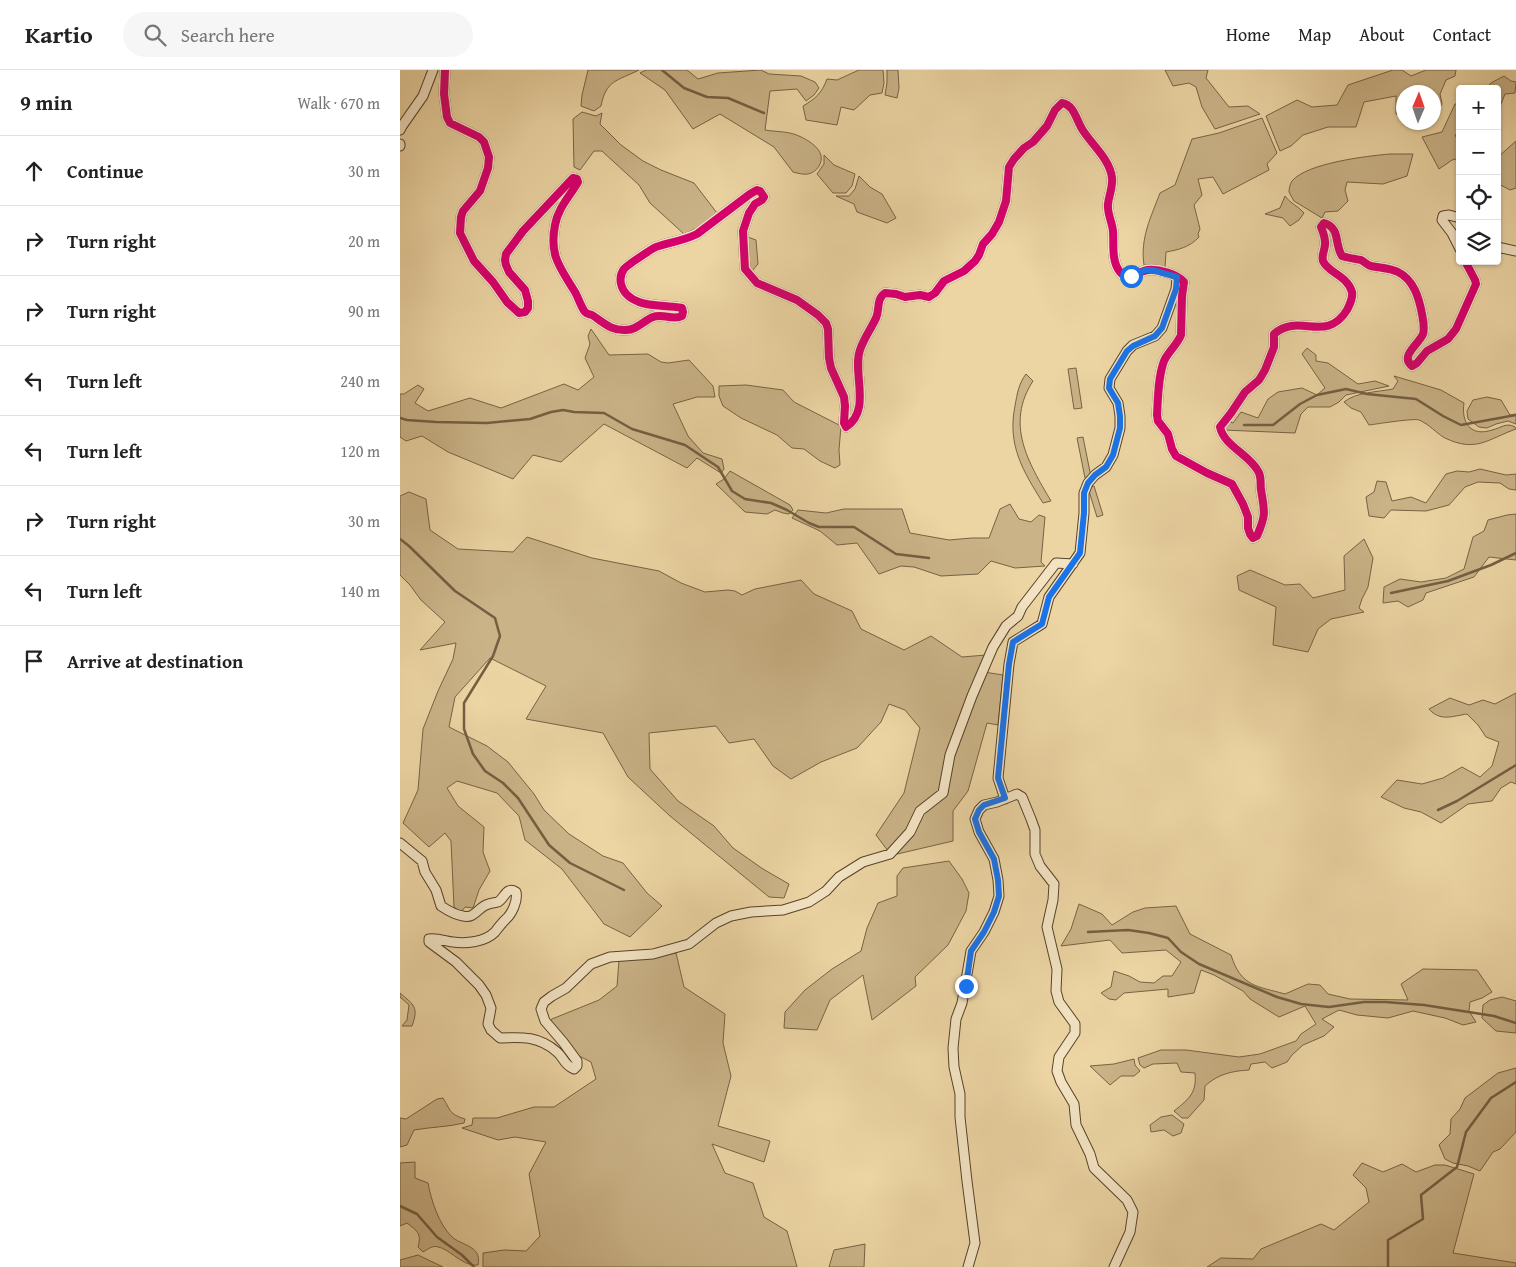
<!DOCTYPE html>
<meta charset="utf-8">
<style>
:root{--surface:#fff;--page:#f6f6f6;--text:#222;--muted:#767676;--line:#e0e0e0}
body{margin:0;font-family:"Gentium Book Plus",serif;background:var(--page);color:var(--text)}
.controls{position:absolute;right:15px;top:15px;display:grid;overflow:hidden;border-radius:5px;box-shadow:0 1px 4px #0004}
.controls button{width:45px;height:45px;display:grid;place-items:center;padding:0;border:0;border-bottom:1px solid var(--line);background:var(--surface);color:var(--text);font:25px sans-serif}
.compass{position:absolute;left:996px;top:15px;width:45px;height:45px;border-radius:50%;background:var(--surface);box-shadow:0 1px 4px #0004;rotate:2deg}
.stop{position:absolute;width:15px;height:15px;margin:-11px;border:4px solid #1a73e8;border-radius:50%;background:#fff}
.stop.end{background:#1a73e8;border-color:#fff;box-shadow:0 1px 5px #0008}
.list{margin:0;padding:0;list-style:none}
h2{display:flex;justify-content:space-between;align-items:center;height:65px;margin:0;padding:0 20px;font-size:21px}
h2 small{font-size:16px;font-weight:400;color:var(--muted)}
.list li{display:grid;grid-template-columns:32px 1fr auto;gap:15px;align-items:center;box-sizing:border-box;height:70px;padding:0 20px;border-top:1px solid var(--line)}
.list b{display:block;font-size:19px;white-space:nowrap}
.list em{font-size:16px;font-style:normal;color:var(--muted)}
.icon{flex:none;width:28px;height:28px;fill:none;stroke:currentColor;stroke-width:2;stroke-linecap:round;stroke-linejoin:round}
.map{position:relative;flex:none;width:1116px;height:1197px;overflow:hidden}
header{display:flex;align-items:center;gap:30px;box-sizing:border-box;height:70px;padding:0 25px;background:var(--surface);border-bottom:1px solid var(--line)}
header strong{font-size:24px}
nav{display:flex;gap:28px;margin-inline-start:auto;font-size:18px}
.search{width:350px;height:45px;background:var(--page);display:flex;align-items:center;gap:12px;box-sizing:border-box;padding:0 18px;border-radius:28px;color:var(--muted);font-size:19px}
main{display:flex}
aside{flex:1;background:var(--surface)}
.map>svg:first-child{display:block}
.green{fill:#cab387;stroke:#766344}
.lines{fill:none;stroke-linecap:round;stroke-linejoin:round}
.stream{stroke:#735f41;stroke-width:2.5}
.minor-casing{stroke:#55432a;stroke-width:11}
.minor{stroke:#f3e3c3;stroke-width:9}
.cycleway-casing{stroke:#f3e3c3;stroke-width:11}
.cycleway{stroke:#d6006c;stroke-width:8}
.route{stroke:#1a73e8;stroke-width:6}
</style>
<header>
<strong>Kartio</strong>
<div class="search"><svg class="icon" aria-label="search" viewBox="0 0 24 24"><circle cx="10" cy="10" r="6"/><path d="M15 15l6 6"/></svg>Search here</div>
<nav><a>Home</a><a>Map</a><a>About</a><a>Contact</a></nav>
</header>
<main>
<aside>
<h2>9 min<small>Walk · 670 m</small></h2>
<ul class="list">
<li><svg class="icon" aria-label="ahead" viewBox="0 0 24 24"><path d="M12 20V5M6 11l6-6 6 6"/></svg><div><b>Continue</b></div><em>30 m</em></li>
<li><svg class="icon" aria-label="right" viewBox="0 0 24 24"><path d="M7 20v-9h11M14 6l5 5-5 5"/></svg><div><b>Turn right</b></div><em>20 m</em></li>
<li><svg class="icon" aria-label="right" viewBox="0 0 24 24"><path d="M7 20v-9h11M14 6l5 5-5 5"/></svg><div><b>Turn right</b></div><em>90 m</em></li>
<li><svg class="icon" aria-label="left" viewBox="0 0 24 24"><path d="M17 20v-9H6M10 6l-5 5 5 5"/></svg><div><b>Turn left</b></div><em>240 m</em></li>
<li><svg class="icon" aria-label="left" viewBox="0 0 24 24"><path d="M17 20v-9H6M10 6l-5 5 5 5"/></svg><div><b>Turn left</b></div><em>120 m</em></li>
<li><svg class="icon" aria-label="right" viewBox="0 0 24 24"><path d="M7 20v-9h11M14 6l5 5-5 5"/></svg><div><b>Turn right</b></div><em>30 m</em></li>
<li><svg class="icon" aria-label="left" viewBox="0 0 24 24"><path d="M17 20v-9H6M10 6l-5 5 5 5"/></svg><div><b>Turn left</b></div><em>140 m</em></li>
<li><svg class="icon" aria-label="arrive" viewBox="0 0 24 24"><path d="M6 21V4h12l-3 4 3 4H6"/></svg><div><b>Arrive at destination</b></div></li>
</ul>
</aside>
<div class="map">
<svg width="1116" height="1197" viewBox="0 0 1116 1197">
<rect width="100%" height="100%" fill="#ecd4a3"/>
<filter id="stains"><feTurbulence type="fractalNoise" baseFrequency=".004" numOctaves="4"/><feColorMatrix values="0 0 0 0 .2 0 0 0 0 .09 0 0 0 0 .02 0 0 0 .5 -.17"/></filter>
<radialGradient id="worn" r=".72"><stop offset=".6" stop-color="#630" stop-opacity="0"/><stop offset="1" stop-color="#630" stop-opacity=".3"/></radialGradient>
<path class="green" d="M188 0H239C217 11 206 10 201 36L194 41 181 36 182 25Z
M246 0H287L298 9 318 3 361 0 369 4 401 6 415 12 419 18 414 25 406 31 397 19 370 21 365 60C377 62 388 61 399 66 410 71 426 81 420 94 418 99 413 103 408 104 404 105 397 103 393 102L374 77 320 44 293 59 265 20 240 3Z
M459 0H483L484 13 482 23 470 25 454 40 441 37 437 55 406 50 403 36C415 29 422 23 427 9L437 10Z
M487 0H498L499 18 497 28 485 25 487 13Z
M765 0H808L806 8 829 37 848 36 860 44 815 59 802 37 796 17 789 13 773 16Z
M993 0H1002L1011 6 1026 0H1056L1055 6 1046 10 1040 24 1042 34 1034 46V22H1004L1003 46 996 44V26L964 32 956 57H928L903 65 891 76 880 81 866 46 897 30 912 37 937 35 948 15Z
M1104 6 1111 11 1116 12 1115 23 1105 24 1097 44V19H1085L1091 13Z
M1055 34H1060V64L1055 65 1060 74V88L1052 90 1039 99 1022 67 1042 62Z
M182 42 196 46 202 43 200 54 221 75 243 91 261 100 294 113 317 143 299 157 284 164 250 133 239 115 202 81H194L180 100 174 97 173 49Z
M862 48 877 83 867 94 869 100 823 124 813 107 798 109 802 125 794 135 800 159 798 164 799 167C790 177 778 180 766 182L765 198 744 195C740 168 751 147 760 123L775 115 792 69 819 63Z
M1116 71V118L1110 120 1097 113V88Z
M990 84H1013L1007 106 983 114 947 112 945 120 948 131 938 141 925 142 922 148 894 131 889 122C889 119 890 114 892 111 907 93 967 86 990 84Z
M424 85 434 95 455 104 452 116 446 123H433L417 104 424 94Z
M459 106 470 117 482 124 496 148 487 153 457 142 454 134 436 126H449L455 119Z
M885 126C891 134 898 136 904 143L899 150 890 156 883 148 865 144 880 138Z
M345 166 356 170 358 194 351 202 347 194Z
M191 259 209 285 248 284 261 292 268 293 289 290 313 316 315 327H297L273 334 288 366 303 383 322 389 324 399 321 403 297 388 287 398 204 354 161 392 133 385 113 409 48 382 22 366 6 371 0 367V324H4L18 315 24 319 15 333 28 341 70 328 101 338 164 314 178 320 194 307 185 288 190 274 188 266Z
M907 278 916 285V291L928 293 958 314 975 311 989 316 946 325 939 332 930 337H908L901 344 895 363 823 360 827 351 833 353 841 342 858 348 868 329 878 322 902 318 917 325 925 318 902 284Z
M676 298 682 338 674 339 668 299Z
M626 304 633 311C605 354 628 392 651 431L643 433C623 401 607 375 615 336 617 324 619 313 626 304Z
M994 306 1041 320 1064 333C1061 353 1071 367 1092 360 1101 358 1106 352 1115 357L1116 359C1088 369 1076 383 1045 368 1036 363 1029 354 1019 350 1014 348 977 354 969 355L961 342 951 338 944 332C956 322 978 322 993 319L998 311Z
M346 315 383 320 394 332 441 356 439 380 440 395 435 398 420 391 404 379 392 378 377 365 341 348 323 336 319 326V316Z
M1087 327 1101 330 1110 345 1116 344V354L1108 351 1096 354 1087 358 1079 357 1068 349 1067 341 1073 330Z
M683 367 691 407 685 408 677 368Z
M1080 399 1106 405 1116 404V420L1109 419 1100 413 1078 412 1065 417 1049 435 1026 441 991 440 984 448 969 446 966 427 974 422 977 411 986 412 992 431 1011 427 1026 433 1046 404 1057 401 1069 402Z
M330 401 390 435 393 440 389 444 383 443 375 440 367 444 345 442 316 414 324 409Z
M694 416 703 445 697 447 688 418Z
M9 422 26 429 30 460 58 479 113 482 127 467 192 488 259 501 281 513 305 522 328 520 335 521 342 525 355 519 401 510 414 524 452 541 461 559 504 580 531 566 562 587 586 585 540 722 508 760 488 781 476 765 504 723 520 658 505 640 489 634 481 652 457 678 421 692 391 709 373 696 354 669 329 673 316 656 249 663 250 699 278 731 314 756 333 778 363 799 389 814 384 828 369 827 270 746 228 707 203 663 126 649 146 616 90 588 55 627 49 657 87 676 108 692 134 724 144 740 169 764 203 786 223 793 247 823 262 836 230 867 204 854 162 799 125 770 119 746 97 723 57 711 47 718 58 736 84 757 83 782 90 801 79 820 73 838 65 837 61 842 54 837 51 771 45 763 29 777 3 753 18 720 23 659 38 621 53 589 56 573 20 580 45 552 21 530 10 515 0 505V426Z
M610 434 619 449 631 452 639 445 645 447 641 492 645 496 615 498 591 491 578 504 541 506 514 497 501 496 479 504 457 473 437 475 420 461 392 448 398 440 426 443 444 439H502L510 463 549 470 572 468H589L600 439Z
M1116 444V490L1089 487 1074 507 1026 523 1023 530 1008 537 998 531 983 533 984 517 1000 509 1021 512 1046 508 1064 499 1073 467 1084 461 1088 450 1107 445Z
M964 469 973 488 968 517 962 529 959 538 964 542 931 549 918 559 908 582 873 575 876 537 839 520 837 506 850 500 885 515 900 514 913 528 945 520 944 486Z
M584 602 603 605 598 655 587 653 568 721 553 741V771L493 785 522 743 546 723 553 683Z
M1116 623V714L1111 712 1101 718 1092 731 1068 734 1041 753 1021 742 1004 738 981 727 997 710 1022 714 1043 708 1062 697 1080 707 1092 696 1099 672 1086 667 1078 655 1067 644C1053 646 1040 652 1029 639L1050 628 1069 635 1083 630 1095 634Z
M549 791 562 809 569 823 566 841 548 875 515 907 516 916 472 950 463 905 430 930 417 960 384 958 385 942 405 920 432 899 461 881 467 858 478 833 497 826V806L503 798Z
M679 834 702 844 712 855 733 842 745 838 776 836 790 864 831 885C841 917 857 916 885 924L908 914 920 915 928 924 950 929 1008 930 1001 914 1023 899 1077 900 1092 922 1082 928 1070 932 1069 941 1076 952 1063 955 1045 948 1013 941 988 948 957 945 939 940 922 949 934 957 924 966 903 975 892 985 887 992 872 998 865 992 851 994 849 1000C832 1001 818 1004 805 1016L804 1030 788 1048H782L774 1041C789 1029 797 1023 795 1003L781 1002 777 993 753 994 744 998 740 995 738 988 761 980H786L839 987 860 984 896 971 901 964 916 954 905 936 879 947 850 929 843 921 814 905 801 900 794 923 768 927V919L724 923 716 930 709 929 701 923 711 917 714 901 729 906 740 912 754 913 763 906H772L781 892 766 880 722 883 710 870 661 876 671 859Z
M276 883 284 917 325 944 323 973 331 1006 318 1056 370 1071 364 1092 312 1074 325 1103 353 1113 364 1147 387 1161 397 1197H83V1183L104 1180 126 1181 140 1166 129 1104 146 1072 115 1067 98 1070 62 1058 72 1055 73 1048H97L134 1037H154L196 1009 191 992 171 982 147 951 199 930 217 916 219 890 254 887Z
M0 923C14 935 19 937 12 956H2L7 950 9 935 0 927Z
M1102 927 1116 931V963L1096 961 1082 948 1083 935 1090 930Z
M734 989 735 995 740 1001 734 1006H721L710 1015 690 996 714 994Z
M1116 998V1062L1100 1079 1093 1082 1080 1101 1068 1096 1053 1093 1045 1089 1039 1075 1050 1064 1051 1049 1060 1039 1065 1028 1098 1003Z
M43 1028C51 1041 49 1044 65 1049L64 1053C48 1057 31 1057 14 1060L7 1075 0 1077V1048L6 1049 37 1029Z
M772 1045 784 1054 781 1063 773 1066 764 1060 751 1062 750 1055 761 1047Z
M15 1092V1108L28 1113C31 1130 39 1154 51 1166 61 1176 82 1175 78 1195 63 1197 50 1179 38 1177 33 1175 28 1179 23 1182L18 1177C22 1163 17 1161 7 1153L0 1156V1093Z
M962 1093 983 1102 1002 1094 1016 1102 1035 1095H1045L1074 1104 1053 1183 1116 1193V1197H807L821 1188 853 1189 861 1179 921 1154 934 1160 969 1132 966 1118 953 1105Z
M465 1174 464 1197H429L434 1180Z
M18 1185 43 1197H0V1190Z"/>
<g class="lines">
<path class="stream" d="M262 0 284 18 307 27 328 28 364 43
M0 348 7 350 36 352 87 353 130 349 151 342 163 340 174 342 204 343 232 359 285 375 318 397 332 421 345 429 371 433 387 440 409 453 419 457H454L496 484 529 488
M844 355H873L900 334 917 325 946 319 967 324 1016 329 1043 346 1061 355 1116 345
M0 469 9 476 55 521 95 548 100 566 93 586 64 633V659L73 684 85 701 103 713 118 728 149 775 170 793 224 820
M991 523 1048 511 1091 495 1116 483
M1038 740 1057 731 1116 695
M688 862 728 860 749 863 768 868 781 882 799 894 877 927 901 934 929 937 964 932H985L1024 935 1094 946 1116 953
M0 1136 17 1144 37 1167 62 1185 74 1197
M988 1197V1170L1023 1149 1021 1125 1057 1097 1066 1062 1091 1028 1116 1012"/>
<g class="minor-casing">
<path id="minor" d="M45 0 44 24 47 47 50 53 79 67 84 72 89 87 88 98 80 121 63 141 61 147 60 163 74 191 93 212 107 232 119 243 125 242 128 238V231L125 220 109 202 106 195 105 190 106 184 123 161 173 108 177 109 178 112C170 126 158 138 155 155 149 186 160 197 175 222 178 227 181 237 185 242 187 244 189 244 192 245 203 252 211 261 226 260 237 260 243 251 253 247 263 243 273 251 282 246L283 242 282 238C268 235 252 237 239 232 231 229 223 223 221 214 220 209 221 203 224 199 226 196 253 178 256 177 270 172 283 171 297 164L350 124 357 120 360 121 364 127 362 130 355 134 349 143 343 161 345 199 357 213 397 230 418 245 426 253 428 259 429 288 431 298 444 327 445 336 444 353 446 357C472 340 452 303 460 280 464 268 471 259 476 248 480 239 476 229 485 223L496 224 505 227 520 225 529 227 535 223 544 211 564 201 575 191 579 185 583 174 592 164 599 152 606 131 609 97 614 89 624 78 633 72 647 56 655 40 662 33C674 35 676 49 682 59 691 74 710 89 712 108 713 117 709 125 708 134 707 143 712 152 713 161 714 173 711 191 720 202 728 212 739 201 748 200 759 199 777 204 784 212L782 226 781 265C777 275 768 282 764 291 758 307 758 328 757 345L758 351 768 364 772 379 776 386 807 403 832 414 843 434 848 447V458L850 464 853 468 857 466C866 445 865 443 861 420 860 414 862 407 858 401 849 384 824 376 820 357L831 343 845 322 859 310 865 300 874 277V264C899 242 926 274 947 240 950 234 953 228 952 222 947 205 928 203 923 191 921 184 926 179 925 172 925 167 923 162 921 157L924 153C941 158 934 174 942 186 948 188 955 189 961 190 965 192 967 195 971 196 980 198 990 198 998 202 1014 210 1019 228 1022 244 1023 250 1025 258 1023 264 1020 273 999 286 1012 296L1017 293 1027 281 1048 269 1056 259 1076 214 1075 210 1065 191
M0 60 2 56 23 26 33 0
M0 74V76
M1060 148 1049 145 1043 146 1042 150 1052 163 1060 179
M1097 177 1116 181
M605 729 598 708 609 594 613 572 642 554 649 527 680 483 684 443V423L688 413 695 405 706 397 713 385 720 358V346L718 333 709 318 710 309 727 281 733 275 755 266 762 258 776 219 777 207
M0 773 22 791 25 802 36 820 41 836C47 840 55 845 63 846 74 849 77 839 86 835 90 833 94 833 98 832 105 828 106 816 116 822 118 831 112 844 105 850 101 854 98 858 95 862 85 872 66 874 53 872 45 871 38 868 29 869V872L56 892 79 915 86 925 91 938 88 954 91 960 100 968C122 967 139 966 157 982 165 989 163 994 174 999L177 996V991L163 972 145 951 141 939 144 932 152 926 166 918 191 894 210 887 253 884 289 874 316 853 331 846 351 842 383 840 409 832 426 821 439 807 463 792 490 784 510 762 520 741 543 723 550 685 572 626 593 577 606 556 618 546 622 537 656 493 673 494
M568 1197 575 1173 567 1111 560 1047V1024L554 997 553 978 556 949 562 933 571 881 584 862 594 842 599 826 598 810 594 789 579 762 575 749 579 740 584 735 597 732 617 724 622 727 631 749 635 760V784L640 796 654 814 653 830 647 857 657 899 656 921 659 932 675 954V963L659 987 657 1001 661 1012 674 1034 676 1055 690 1084 694 1098 727 1130 733 1142 730 1162 714 1197"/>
</g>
<use href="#minor" class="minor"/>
<g class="cycleway-casing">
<path id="cycleway" d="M45 0 44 24 47 47 50 53 79 67 84 72 89 87 88 98 80 121 63 141 61 147 60 163 74 191 93 212 107 232 119 243 125 242 128 238V231L125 220 109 202 106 195 105 190 106 184 123 161 173 108 177 109 178 112C170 126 158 138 155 155 149 186 160 197 175 222 178 227 181 237 185 242 187 244 189 244 192 245 203 252 211 261 226 260 237 260 243 251 253 247 263 243 273 251 282 246L283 242 282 238C268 235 252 237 239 232 231 229 223 223 221 214 220 209 221 203 224 199 226 196 253 178 256 177 270 172 283 171 297 164L350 124 357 120 360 121 364 127 362 130 355 134 349 143 343 161 345 199 357 213 397 230 418 245 426 253 428 259 429 288 431 298 444 327 445 336 444 353 446 357C472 340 452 303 460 280 464 268 471 259 476 248 480 239 476 229 485 223L496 224 505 227 520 225 529 227 535 223 544 211 564 201 575 191 579 185 583 174 592 164 599 152 606 131 609 97 614 89 624 78 633 72 647 56 655 40 662 33C674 35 676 49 682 59 691 74 710 89 712 108 713 117 709 125 708 134 707 143 712 152 713 161 714 173 711 191 720 202 728 212 739 201 748 200 759 199 777 204 784 212L782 226 781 265C777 275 768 282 764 291 758 307 758 328 757 345L758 351 768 364 772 379 776 386 807 403 832 414 843 434 848 447V458L850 464 853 468 857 466C866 445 865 443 861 420 860 414 862 407 858 401 849 384 824 376 820 357L831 343 845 322 859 310 865 300 874 277V264C899 242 926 274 947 240 950 234 953 228 952 222 947 205 928 203 923 191 921 184 926 179 925 172 925 167 923 162 921 157L924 153C941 158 934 174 942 186 948 188 955 189 961 190 965 192 967 195 971 196 980 198 990 198 998 202 1014 210 1019 228 1022 244 1023 250 1025 258 1023 264 1020 273 999 286 1012 296L1017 293 1027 281 1048 269 1056 259 1076 214 1075 210 1065 191"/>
</g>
<use href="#cycleway" class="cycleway"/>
</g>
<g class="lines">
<path class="route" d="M566 916 571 881 584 862 594 842 599 826 598 810 594 789 579 762 575 749 579 740 584 735 605 728 598 708 609 594 613 572 642 554 649 527 680 483 684 443V423L688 413 695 405 706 397 713 385 720 358V346L718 333 709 318 710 309 727 281 733 276 755 266 762 258 776 219 777 207 752 200H746L731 206"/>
</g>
<rect width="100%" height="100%" filter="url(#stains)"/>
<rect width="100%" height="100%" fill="url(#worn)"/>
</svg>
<div class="controls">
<button>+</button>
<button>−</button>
<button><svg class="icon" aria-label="locate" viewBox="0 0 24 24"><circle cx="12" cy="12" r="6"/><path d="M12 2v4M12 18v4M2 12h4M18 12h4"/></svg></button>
<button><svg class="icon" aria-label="layers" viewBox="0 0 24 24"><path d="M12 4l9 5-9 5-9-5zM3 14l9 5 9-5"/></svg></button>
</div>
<svg class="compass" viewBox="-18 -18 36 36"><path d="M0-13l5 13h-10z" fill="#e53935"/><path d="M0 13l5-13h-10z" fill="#767676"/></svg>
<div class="stop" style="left:731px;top:206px"></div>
<div class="stop end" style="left:566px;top:916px"></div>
</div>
</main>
